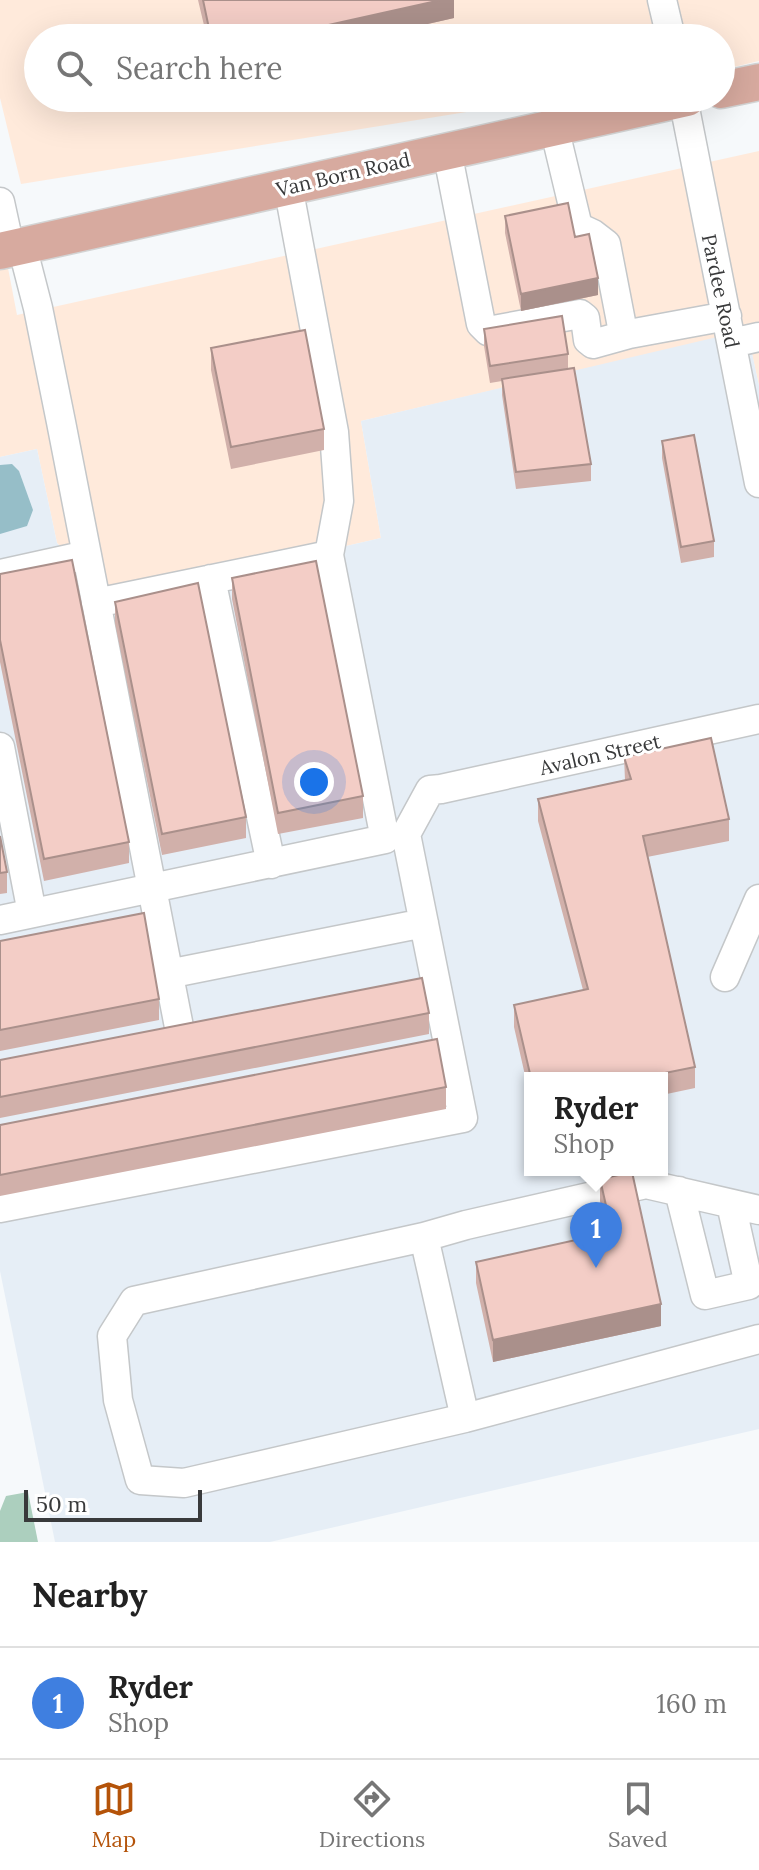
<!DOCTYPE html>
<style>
:root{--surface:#fff;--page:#f6f6f6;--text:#222;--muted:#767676;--line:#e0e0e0;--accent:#b45309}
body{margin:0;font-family:Lora,serif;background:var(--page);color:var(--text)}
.scale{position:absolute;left:24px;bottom:20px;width:178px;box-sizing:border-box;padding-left:8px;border:4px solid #393a3b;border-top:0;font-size:22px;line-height:28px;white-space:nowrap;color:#393a3b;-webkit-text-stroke:6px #fff;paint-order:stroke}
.you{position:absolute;left:314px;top:782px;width:28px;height:28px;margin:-20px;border:6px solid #fff;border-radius:50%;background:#1a73e8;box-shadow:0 0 0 12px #1a73e833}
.badge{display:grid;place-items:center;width:52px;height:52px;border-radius:50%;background:var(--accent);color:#fff;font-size:26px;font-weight:700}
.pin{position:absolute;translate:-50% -66px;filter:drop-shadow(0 2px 4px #0008)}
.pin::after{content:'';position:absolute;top:42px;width:28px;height:24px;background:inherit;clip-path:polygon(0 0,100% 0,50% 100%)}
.popup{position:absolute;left:524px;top:1072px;width:144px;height:104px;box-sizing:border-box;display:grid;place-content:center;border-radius:0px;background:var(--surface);filter:drop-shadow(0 2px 6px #0005);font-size:26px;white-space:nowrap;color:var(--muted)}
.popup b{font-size:30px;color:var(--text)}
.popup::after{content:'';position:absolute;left:50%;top:100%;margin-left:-16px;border:16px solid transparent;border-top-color:var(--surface)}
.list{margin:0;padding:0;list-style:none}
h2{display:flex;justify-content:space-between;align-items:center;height:104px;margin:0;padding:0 32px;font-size:34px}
h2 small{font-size:26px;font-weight:400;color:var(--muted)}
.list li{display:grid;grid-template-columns:52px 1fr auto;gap:24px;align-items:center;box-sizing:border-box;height:112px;padding:0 32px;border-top:2px solid var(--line)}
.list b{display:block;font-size:30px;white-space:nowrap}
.list p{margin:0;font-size:26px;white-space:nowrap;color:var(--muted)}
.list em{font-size:26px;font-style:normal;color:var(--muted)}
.icon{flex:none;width:44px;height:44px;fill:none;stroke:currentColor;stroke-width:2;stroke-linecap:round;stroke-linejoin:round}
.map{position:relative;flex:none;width:759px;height:1542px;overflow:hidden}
.search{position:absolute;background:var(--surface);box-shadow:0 8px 32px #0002;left:24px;right:24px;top:24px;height:88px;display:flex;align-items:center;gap:20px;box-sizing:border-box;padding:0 28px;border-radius:44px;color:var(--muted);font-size:30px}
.sheet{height:216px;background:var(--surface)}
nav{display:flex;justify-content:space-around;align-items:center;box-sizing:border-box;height:112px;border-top:2px solid var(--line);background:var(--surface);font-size:22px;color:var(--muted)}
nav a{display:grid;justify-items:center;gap:4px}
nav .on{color:var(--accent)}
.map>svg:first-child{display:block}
.commercial{fill:#ffeadb}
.built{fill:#e6eef6;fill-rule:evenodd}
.forest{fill:#accfbe}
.water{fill:#96bec8}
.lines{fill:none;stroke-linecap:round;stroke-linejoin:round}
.minor-casing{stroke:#c4c7c9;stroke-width:31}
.major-casing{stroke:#d3d4d4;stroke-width:39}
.minor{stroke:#fff;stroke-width:28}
.major{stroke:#d7aa9f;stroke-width:36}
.wall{fill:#d1b0aa}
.shaded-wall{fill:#aa908b}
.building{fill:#f3cdc6;stroke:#aa908b;stroke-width:2}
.labels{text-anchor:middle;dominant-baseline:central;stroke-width:6;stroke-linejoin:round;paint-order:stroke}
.street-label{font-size:20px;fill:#393a3b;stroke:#fff}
</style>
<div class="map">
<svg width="759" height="1542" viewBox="0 0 759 1542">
<rect width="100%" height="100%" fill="#f6f9fb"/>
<path class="commercial" d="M0 0H759V61L721 70V38H38V98H553L21 184 0 98Z
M759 151V386L747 331 361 421 381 538 111 600 57 543 37 449 0 457V226L17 315Z"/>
<path class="built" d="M747 330 759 386V1429L270 1542H55L0 1271V457L37 449 57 543 111 600 381 538 361 421ZM530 1078H662V1170H530Z"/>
<path class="forest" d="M28 1492 38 1542H0V1511L6 1496Z"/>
<path class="water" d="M12 464 19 471 33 510 27 526 0 534V465Z"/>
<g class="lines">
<g class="minor-casing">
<path id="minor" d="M662 0 671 38
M683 98 759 483
M554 127 578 227 593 234 606 244 623 332 629 334 727 316
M447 151 481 324 488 331 580 314 585 318 588 340 593 344 629 334
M288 186 334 432 339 501 329 555
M0 202 10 248
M22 246 38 308 61 422 180 1032
M732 343 759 337
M0 574 87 555
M211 579 271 864
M0 747 32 913
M0 920 385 839 329 555 96 603
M168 974 424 923
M725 977 759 899
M679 1191 705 1295 749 1285 731 1204
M0 1208 463 1118 406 834 430 790 441 789 759 719
M759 1210 646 1184 466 1225 424 1237 465 1418 759 1339
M424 1237 134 1301 112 1336 118 1400 140 1480 184 1483 465 1418"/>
</g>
<g class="major-casing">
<path id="major" d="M721 90 759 82
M0 251 687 98"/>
</g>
<use href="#minor" class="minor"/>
<use href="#major" class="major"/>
</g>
<path class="wall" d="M198 0H454V18L366 38H207Z
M505 216 575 237 598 295 521 311 505 233Z
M484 329 568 354V369L591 464V481L516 489 502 395V381L490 383 484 346Z
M211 348 324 429V450L231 469 211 370Z
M662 441 714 541V557L681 563 662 458Z
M0 574 129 842V863L44 881 0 662Z
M232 578 363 796V818L278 834 232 599Z
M115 602 246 817V838L162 855 115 623Z
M624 757 729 819V841L647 857 695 1067V1088L662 1095V1078H530V1097L514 1027V1005L583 990 538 821V799L625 780Z
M0 836 7 872V893L0 894Z
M0 941 159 999V1020L0 1051Z
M429 1013V1034L0 1118V1060Z
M446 1087V1109L0 1196V1125Z
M600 1179 661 1326 493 1362 476 1283V1262L607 1233 600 1201Z"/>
<path class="shaded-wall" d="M441 0H454V18L366 38H270Z
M598 278V295L521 311V294Z
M661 1304V1326L493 1362V1340Z"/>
<path class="building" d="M203 0H441L270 38H211Z
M568 203 575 237 589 234 598 278 521 294 505 216Z
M562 316 568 354 490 366 484 329Z
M305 330 324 429 231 447 211 348Z
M574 368 591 464 516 472 502 379Z
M694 435 714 541 681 547 662 441Z
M72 560 129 842 44 859 0 640V574Z
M316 561 363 796 278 813 232 578Z
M198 583 246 817 162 834 115 602Z
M711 738 729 819 643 836 695 1067 640 1078H531L514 1005 588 989 538 799 631 779 624 757Z
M0 836 7 872 0 873Z
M144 913 159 999 0 1030V941Z
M422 978 429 1013 0 1097V1060Z
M437 1039 446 1087 0 1175V1125Z
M632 1172 661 1304 493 1340 476 1262 612 1232 600 1179Z"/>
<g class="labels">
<g class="street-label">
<text transform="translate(343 174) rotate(-13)">Van Born Road</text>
<text transform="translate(721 291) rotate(78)">Pardee Road</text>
<text transform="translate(600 754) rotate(-13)">Avalon Street</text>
</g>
</g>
</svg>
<div class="scale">50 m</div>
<div class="you"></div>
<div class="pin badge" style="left:596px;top:1268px;background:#3f7fe0">1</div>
<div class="popup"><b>Ryder</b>Shop</div>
<div class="search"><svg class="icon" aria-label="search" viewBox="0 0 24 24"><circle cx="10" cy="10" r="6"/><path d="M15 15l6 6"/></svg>Search here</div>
</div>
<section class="sheet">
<h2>Nearby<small></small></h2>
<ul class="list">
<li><span class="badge" style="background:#3f7fe0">1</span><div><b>Ryder</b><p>Shop</p></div><em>160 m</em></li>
</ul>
</section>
<nav>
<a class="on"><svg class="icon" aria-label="map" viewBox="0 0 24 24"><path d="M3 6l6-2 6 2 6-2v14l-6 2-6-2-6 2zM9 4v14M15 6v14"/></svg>Map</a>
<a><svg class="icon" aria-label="directions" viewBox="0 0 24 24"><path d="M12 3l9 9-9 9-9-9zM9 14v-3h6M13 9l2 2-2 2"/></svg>Directions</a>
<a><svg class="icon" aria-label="saved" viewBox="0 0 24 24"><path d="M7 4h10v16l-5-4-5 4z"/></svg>Saved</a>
</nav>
